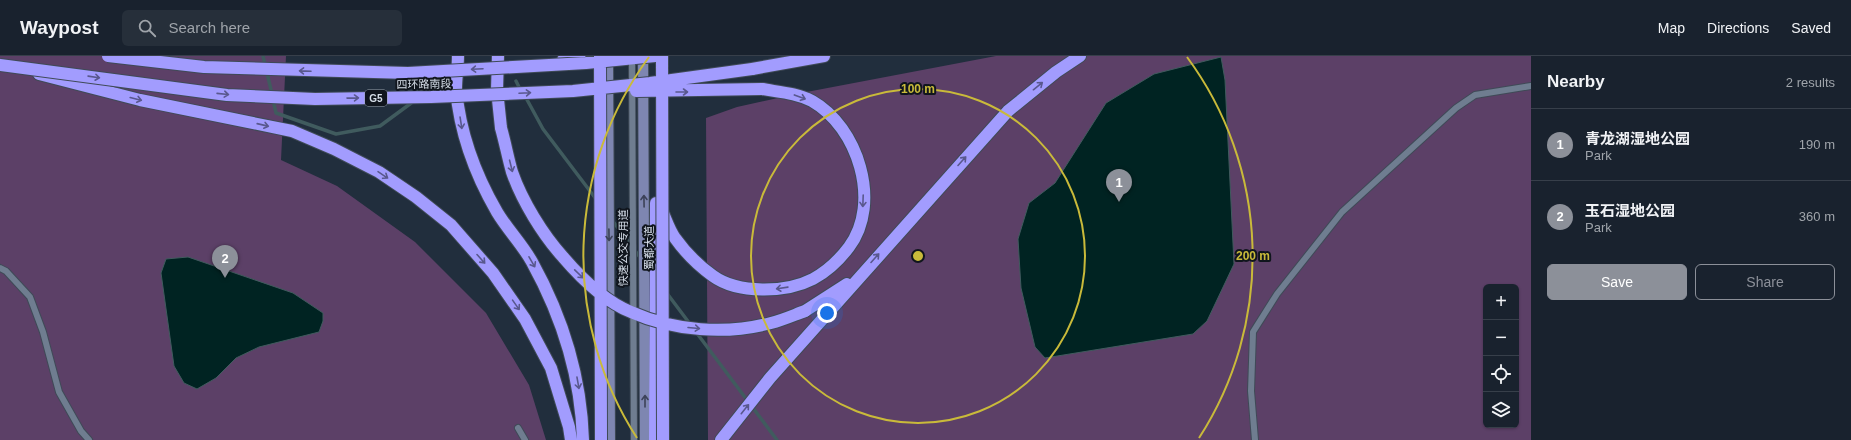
<!DOCTYPE html>
<meta charset="utf-8">
<style>
:root{--surface:#19222e;--page:#262f3a;--text:#f1f3f6;--muted:#9fa4aa;--line:#373f4a;--accent:#8c9099}
body{margin:0;font-family:Helvetica,"Noto Sans SC",sans-serif;background:var(--page);color:var(--text)}
.controls{position:absolute;right:12px;bottom:12px;display:grid;overflow:hidden;border-radius:6px;box-shadow:0 1px 3px #0004}
.controls button{width:36px;height:36px;display:grid;place-items:center;padding:0;border:0;border-bottom:1px solid var(--line);background:var(--surface);color:var(--text);font:20px sans-serif}
.you{position:absolute;left:827px;top:257px;width:14px;height:14px;margin:-10px;border:3px solid #fff;border-radius:50%;background:#1a73e8;box-shadow:0 0 0 6px #1a73e833}
.badge{display:grid;place-items:center;width:26px;height:26px;border-radius:50%;background:var(--accent);color:#fff;font-size:13px;font-weight:700}
.pin{position:absolute;translate:-50% -33px;filter:drop-shadow(0 1px 2px #0008)}
.pin::after{content:'';position:absolute;top:21px;width:14px;height:12px;background:inherit;clip-path:polygon(0 0,100% 0,50% 100%)}
.list{margin:0;padding:0;list-style:none}
h2{display:flex;justify-content:space-between;align-items:center;height:52px;margin:0;padding:0 16px;font-size:17px}
h2 small{font-size:13px;font-weight:400;color:var(--muted)}
.list li{display:grid;grid-template-columns:26px 1fr auto;gap:12px;align-items:center;box-sizing:border-box;height:72px;padding:0 16px;border-top:1px solid var(--line)}
.list b{display:block;font-size:15px;white-space:nowrap}
.list p{margin:0;font-size:13px;white-space:nowrap;color:var(--muted)}
.list em{font-size:13px;font-style:normal;color:var(--muted)}
.actions{display:flex;gap:8px;padding:12px 16px}
.actions a{flex:1;padding:9px 0;border:1px solid var(--accent);border-radius:6px;text-align:center;font-size:14px;color:var(--accent)}
.actions .main{background:var(--accent);color:#fff}
.icon{flex:none;width:22px;height:22px;fill:none;stroke:currentColor;stroke-width:2;stroke-linecap:round;stroke-linejoin:round}
.map{position:relative;flex:none;width:1531px;height:384px;overflow:hidden}
header{display:flex;align-items:center;gap:24px;box-sizing:border-box;height:56px;padding:0 20px;background:var(--surface);border-bottom:1px solid var(--line)}
header strong{font-size:19px}
nav{display:flex;gap:22px;margin-inline-start:auto;font-size:14px}
.search{width:280px;height:36px;background:var(--page);display:flex;align-items:center;gap:10px;box-sizing:border-box;padding:0 14px;border-radius:6px;color:var(--muted);font-size:15px}
main{display:flex}
aside{flex:1;background:var(--surface)}
.map>svg:first-child{display:block}
.green{fill:#5c4067;fill-rule:evenodd}
.water{fill:#002322;stroke:#405b5e}
.lines{fill:none;stroke-linecap:round;stroke-linejoin:round}
.stream{stroke:#405b5e;stroke-width:3.5}
.lane-casing{stroke:#3f4a57;stroke-width:8}
.secondary-casing{stroke:#3f4a57;stroke-width:12}
.highway-casing{stroke:#3f4a57;stroke-width:14}
.lane{stroke:#6f7d90;stroke-width:6}
.secondary{stroke:#7e86b1;stroke-width:10}
.highway{stroke:#a29cfe;stroke-width:12}
.lane-bridge-casing{stroke:#3f4a57;stroke-width:8;stroke-linecap:butt}
.highway-bridge-casing{stroke:#3f4a57;stroke-width:14;stroke-linecap:butt}
.lane-bridge{stroke:#6f7d90;stroke-width:6}
.highway-bridge{stroke:#a29cfe;stroke-width:12}
.oneway{stroke:#59588e}
.oneway2{stroke:#3c4258}
.ring{fill:none;stroke:#c9ba3a;stroke-width:2}
.labels{text-anchor:middle;dominant-baseline:central;stroke-width:4;stroke-linejoin:round;paint-order:stroke}
.shield{fill:#10151d;stroke:#9ba2ac;stroke-width:1}
.shield-label{font-size:10px;font-weight:bold;fill:#d7dfea}
.street-label{font-size:11px;fill:#d7dfea;stroke:#10151d}
.centre{fill:#c9ba3a;stroke:#10151d;stroke-width:2}
.ring-label{font-size:12px;text-anchor:middle;font-weight:bold;fill:#c9ba3a;stroke:#10151d;stroke-width:4;stroke-linejoin:round;paint-order:stroke}
</style>
<header>
<strong>Waypost</strong>
<div class="search"><svg class="icon" aria-label="search" viewBox="0 0 24 24"><circle cx="10" cy="10" r="6"/><path d="M15 15l6 6"/></svg>Search here</div>
<nav><a>Map</a><a>Directions</a><a>Saved</a></nav>
</header>
<main>
<div class="map">
<svg width="1531" height="384" viewBox="0 0 1531 384">
<rect width="100%" height="100%" fill="#212e3d"/>
<path class="green" d="M0 0H286L281 104 337 130 415 186 486 257 529 329 546 384H0Z
M996 0H1531V384H708L706 62 737 51 796 38ZM1486 231H1516V369H1486Z"/>
<path class="water" d="M1221 1 1225 24 1234 208 1207 265 1193 278 1045 302 1035 291 1021 232 1018 183 1029 147 1055 127 1106 47 1154 18Z
M188 201 293 237 323 257V265L319 276 259 291 236 302 216 322 197 333 184 327 174 310 161 217 166 203Z"/>
<g class="lines">
<path class="stream" d="M263 0 272 38
M516 25 521 35
M424 38 441 25
M525 40 543 73 596 143
M273 44 276 57 336 78 380 70 414 45
M612 164 642 204
M666 236 690 268
M696 276 777 384"/>
<g class="lane-casing">
<path id="lane" d="M0 212 6 215 30 241 43 276 59 336 81 375 89 384
M518 372 525 384
M1255 384 1251 335 1253 276 1277 238 1342 156 1456 52 1475 39 1531 30"/>
</g>
<g class="secondary-casing">
<path id="secondary" d="M608 0 610 384
M643 0 645 384"/>
</g>
<g class="highway-casing">
<path id="highway" d="M458 0C458 11 456 22 456 33 460 78 475 118 497 156 507 173 522 188 532 206 563 262 581 319 583 384
M498 0 497 34 501 72
M563 4 588 0
M752 13 824 0
M39 18 140 44 292 75 334 93 379 116 416 141 451 169 493 217 525 263 551 312 569 371 571 384
M662 155C666 163 669 174 675 182 685 196 699 210 713 220 738 238 786 237 813 223 826 216 840 203 849 191 882 147 858 71 812 45 797 37 779 36 762 33
M805 255 847 228
M655 384 656 147
M721 384 770 322 1008 55 1056 16 1080 0"/>
</g>
<use href="#lane" class="lane"/>
<use href="#secondary" class="secondary"/>
<use href="#highway" class="highway"/>
<g class="lane-bridge-casing">
<path id="lane-bridge" d="M632 2 634 384"/>
</g>
<g class="highway-bridge-casing">
<path id="highway-bridge" d="M108 0 204 11 408 17 586 7 655 0
M600 0 601 384
M662 0 663 384
M0 9 227 39 315 43 431 41 573 35 650 27 752 13
M636 35 762 33
M501 72C505 86 508 102 512 116 522 145 543 179 563 201 581 222 606 246 631 256 674 275 726 279 771 267 783 264 794 259 805 255"/>
</g>
<use href="#lane-bridge" class="lane-bridge"/>
<use href="#highway-bridge" class="highway-bridge"/>
</g>
<defs><path id="oneway-shaft" d="M-6 0H5M1.5-3L5.5 0L1.5 3" fill="none" stroke-width="1.6" stroke-linecap="round" stroke-linejoin="round"/></defs>
<g class="oneway">
<use href="#oneway-shaft" transform="translate(477 13) rotate(177)"/>
<use href="#oneway-shaft" transform="translate(305 15) rotate(-178)"/>
<use href="#oneway-shaft" transform="translate(94 21) rotate(8)"/>
<use href="#oneway-shaft" transform="translate(1038 30) rotate(-39)"/>
<use href="#oneway-shaft" transform="translate(682 36)"/>
<use href="#oneway-shaft" transform="translate(525 37) rotate(-3)"/>
<use href="#oneway-shaft" transform="translate(223 38) rotate(6)"/>
<use href="#oneway-shaft" transform="translate(800 41) rotate(20)"/>
<use href="#oneway-shaft" transform="translate(353 42) rotate(-1)"/>
<use href="#oneway-shaft" transform="translate(136 43) rotate(14)"/>
<use href="#oneway-shaft" transform="translate(461 67) rotate(81)"/>
<use href="#oneway-shaft" transform="translate(263 69) rotate(13)"/>
<use href="#oneway-shaft" transform="translate(962 105) rotate(-48)"/>
<use href="#oneway-shaft" transform="translate(511 110) rotate(76)"/>
<use href="#oneway-shaft" transform="translate(383 119) rotate(34)"/>
<use href="#oneway-shaft" transform="translate(863 145) rotate(92)"/>
<use href="#oneway-shaft" transform="translate(875 202) rotate(-48)"/>
<use href="#oneway-shaft" transform="translate(481 203) rotate(48)"/>
<use href="#oneway-shaft" transform="translate(532 206) rotate(60)"/>
<use href="#oneway-shaft" transform="translate(579 218) rotate(44)"/>
<use href="#oneway-shaft" transform="translate(782 232) rotate(172)"/>
<use href="#oneway-shaft" transform="translate(516 249) rotate(55)"/>
<use href="#oneway-shaft" transform="translate(694 272) rotate(5)"/>
<use href="#oneway-shaft" transform="translate(578 327) rotate(80)"/>
<use href="#oneway-shaft" transform="translate(745 353) rotate(-51)"/>
</g>
<g class="oneway2">
<use href="#oneway-shaft" transform="translate(644 145) rotate(-91)"/>
<use href="#oneway-shaft" transform="translate(609 179) rotate(89)"/>
<use href="#oneway-shaft" transform="translate(645 345) rotate(-90)"/>
</g>
<g class="ring">
<circle cx="918" cy="200" r="167"/>
<path d="M637 382A335 335 0 0 1 649 1M1187 1A335 335 0 0 1 1199 382"/>
</g>
<g class="labels">
<rect class="shield" x="365" y="34" width="22" height="16" rx="3"/>
<g class="shield-label">
<text x="376" y="42">G5</text>
</g>
<g class="street-label">
<text transform="translate(424 28) rotate(-1)">四环路南段</text>
<text transform="translate(623 192) rotate(-90)">快速公交专用道</text>
<text transform="translate(649 192) rotate(-90)">蜀都大道</text>
</g>
</g>
<circle cx="918" cy="200" r="6" class="centre"/>
<g class="ring-label">
<text x="918" y="37">100 m</text>
<text x="1253" y="204">200 m</text>
</g>
</svg>
<div class="controls">
<button>+</button>
<button>−</button>
<button><svg class="icon" aria-label="locate" viewBox="0 0 24 24"><circle cx="12" cy="12" r="6"/><path d="M12 2v4M12 18v4M2 12h4M18 12h4"/></svg></button>
<button><svg class="icon" aria-label="layers" viewBox="0 0 24 24"><path d="M12 4l9 5-9 5-9-5zM3 14l9 5 9-5"/></svg></button>
</div>
<div class="you"></div>
<div class="pin badge" style="left:1119px;top:146px">1</div>
<div class="pin badge" style="left:225px;top:222px">2</div>
</div>
<aside>
<h2>Nearby<small>2 results</small></h2>
<ul class="list">
<li><span class="badge">1</span><div><b>青龙湖湿地公园</b><p>Park</p></div><em>190 m</em></li>
<li><span class="badge">2</span><div><b>玉石湿地公园</b><p>Park</p></div><em>360 m</em></li>
</ul>
<div class="actions"><a class="main">Save</a><a>Share</a></div>
</aside>
</main>
